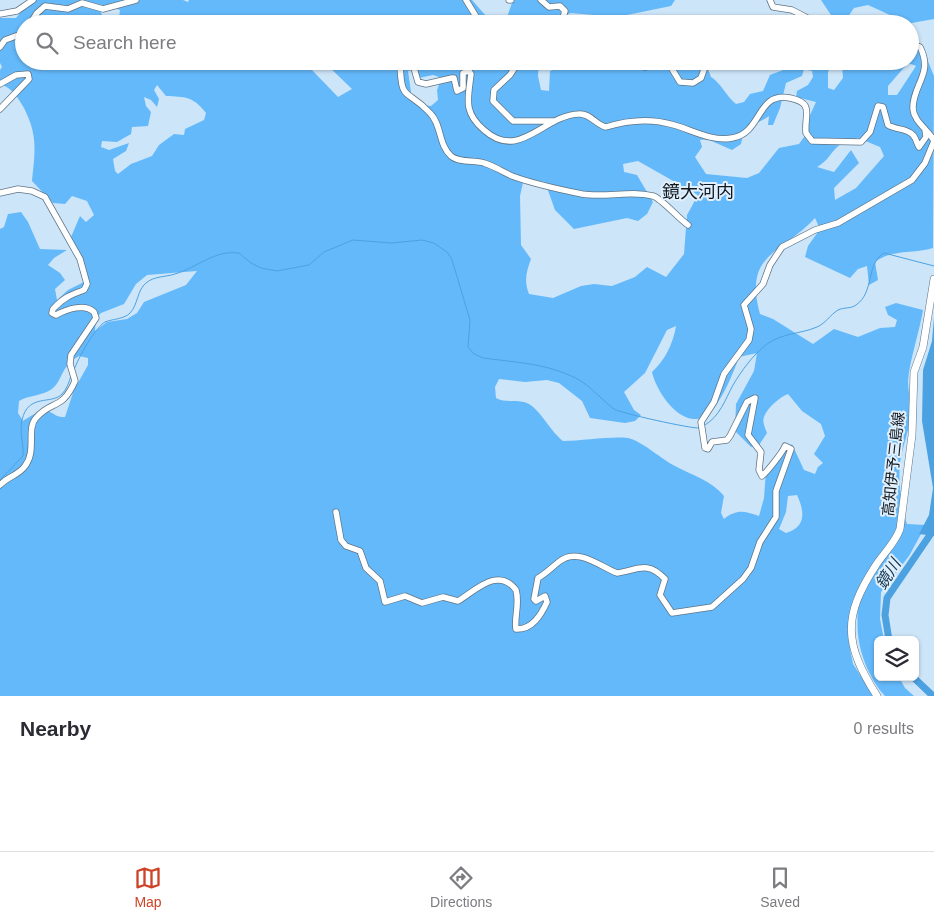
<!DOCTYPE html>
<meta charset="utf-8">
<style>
:root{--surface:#fff;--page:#f2f2f3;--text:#2b2b33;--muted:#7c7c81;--line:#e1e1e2;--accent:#ce4327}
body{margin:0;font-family:Arial,"Noto Sans JP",sans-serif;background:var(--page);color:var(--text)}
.controls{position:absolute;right:15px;bottom:15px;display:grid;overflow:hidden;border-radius:8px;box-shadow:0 1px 4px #0004}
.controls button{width:45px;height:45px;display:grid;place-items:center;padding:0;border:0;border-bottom:1px solid var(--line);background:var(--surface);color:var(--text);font:25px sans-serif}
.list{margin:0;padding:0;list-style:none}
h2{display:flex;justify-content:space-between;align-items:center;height:65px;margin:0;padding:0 20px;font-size:21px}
h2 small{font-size:16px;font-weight:400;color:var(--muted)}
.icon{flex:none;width:28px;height:28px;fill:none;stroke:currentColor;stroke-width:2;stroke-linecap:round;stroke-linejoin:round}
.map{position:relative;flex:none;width:934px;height:696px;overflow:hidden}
.search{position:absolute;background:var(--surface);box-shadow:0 1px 4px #0004;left:15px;right:15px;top:15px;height:55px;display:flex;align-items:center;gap:12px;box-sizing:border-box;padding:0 18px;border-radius:28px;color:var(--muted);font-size:19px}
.sheet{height:155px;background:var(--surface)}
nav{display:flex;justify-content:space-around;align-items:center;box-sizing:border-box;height:70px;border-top:1px solid var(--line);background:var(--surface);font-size:14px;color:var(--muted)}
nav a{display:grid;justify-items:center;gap:2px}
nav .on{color:var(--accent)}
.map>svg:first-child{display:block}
.forest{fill:#64b9fa;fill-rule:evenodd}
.water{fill:#4ca1e1}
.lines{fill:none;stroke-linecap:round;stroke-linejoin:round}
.stream{stroke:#4ca1e1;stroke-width:1}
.river{stroke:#4ca1e1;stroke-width:7}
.minor-casing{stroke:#5f7486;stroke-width:7}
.major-casing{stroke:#5f7486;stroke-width:8}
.minor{stroke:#fff;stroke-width:5.5}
.major{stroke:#fff;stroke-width:7}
.labels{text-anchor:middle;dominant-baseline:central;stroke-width:4;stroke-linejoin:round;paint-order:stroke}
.street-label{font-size:15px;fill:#101920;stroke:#e2f0fd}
.water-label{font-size:16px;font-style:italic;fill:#10354e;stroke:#e2f0fd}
.quarter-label{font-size:18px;fill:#101920;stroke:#e2f0fd}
</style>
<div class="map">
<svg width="934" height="696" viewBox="0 0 934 696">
<rect width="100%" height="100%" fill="#cde5f9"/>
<path class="forest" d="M31 0H183L188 2 189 0H472L486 16 507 17 513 0H675L671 6 617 17 571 13 553 20 551 24H24V61H539L538 76 541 90 549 91 550 71 572 63 583 65 588 61H680L682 66 690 67 693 61H705L711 77C721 83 726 96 736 104L744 102 750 94 763 91 770 75 807 61H876L878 64 886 61H910V42L925 54 934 76 933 248C914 254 891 249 875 262L878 280 869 285 867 266 858 269 850 278 805 257 808 246 820 229 815 218C782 254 743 253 760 314L773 319 813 344 834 329 858 337 880 328 895 327 897 320 888 315 885 307 896 303 923 310C919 334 910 358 908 381 908 392 911 402 911 412 910 427 904 442 901 457 897 477 901 505 907 524L926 525 909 556 881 592 880 619 884 640H878V677H899L905 688 914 696H885C871 681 860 656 858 634 857 624 858 613 857 602L849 615 850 649 853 664 874 696H0V229L4 227 8 214 21 212 28 222 40 249 67 250 54 258 48 265 60 273 65 280 55 289 57 300 68 290 84 282 71 237 80 216 86 222 94 215 87 201 72 196 65 204 53 203 32 181C35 150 38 136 24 108 17 96 12 88 0 84V70L2 67 0 63V18H16ZM104 5 120 10 119 18 102 15 99 7ZM324 62 352 89 338 97 311 69 317 64ZM908 63 916 66 897 95H888V86ZM831 66H842L843 78 834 90 828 88V72ZM804 69 812 71 813 77 808 85 797 91 796 97 816 102 805 126 804 137 799 144 779 148 759 173 747 178 706 174 695 157 702 147 700 140 707 139 732 150 741 144C746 121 752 128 769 116L768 125H773L780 108 786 83 802 76ZM414 70 419 78 433 75 448 80 440 82 437 90 438 100 431 106 422 105 412 99 408 71ZM157 85 166 96C185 97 193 96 206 113L204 120 185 129 184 135 174 134 159 145 152 156 131 164 118 174 115 171 113 159 126 151 129 143 109 150 101 147 102 141 117 142 131 134 132 127 148 126 151 112 146 106 144 97 151 100 157 107 159 99 154 90ZM858 138 880 147 884 156 856 188 835 200 834 188 859 163 851 150 834 172 817 167C836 156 829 144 858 138ZM638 161 698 195 687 215 684 254 666 277 647 267 635 277 612 286 594 284 581 286 553 298 529 294C524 282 526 272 531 259L521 245 520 196 524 178 545 182 555 210 574 229 627 218 638 221 647 214 653 202 637 175 624 172 623 164ZM197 271 186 285 144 302 137 313 127 319 107 322 95 331 96 318 101 313 124 304 136 284 147 275ZM676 326C673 344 665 360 652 372 656 391 680 428 704 417 718 411 734 372 739 357L757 353 754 371 736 404 735 431 751 447 759 445 767 433C765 428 762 422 764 417 767 408 780 397 788 394L802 411 821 424 825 436 814 454 823 463 818 467 815 474 804 470 792 444 780 457 770 462 766 471 764 498 759 516C744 511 737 509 724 519L721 513 724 496C712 481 692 475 675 466 661 459 642 441 628 438 611 436 582 441 563 441 551 432 541 411 529 404 518 398 506 404 496 398L495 387 499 379 525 382 547 380 559 383 582 401 590 418 625 423 635 421 641 415 634 410 624 392 645 373 667 330ZM79 356 88 358V365L74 390 65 417C57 417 56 415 50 412 40 409 31 416 23 421L18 413 19 401C29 395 42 396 52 389 64 379 59 368 79 356ZM797 495C805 512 806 527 786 533L779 529 786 512 788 496Z
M821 0H934V19L906 24H890V15L868 5 854 8 843 24H837Z"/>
<path class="water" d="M934 317V536L919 534 929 515 933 488 922 421 923 370 932 341Z"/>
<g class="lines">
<path class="stream" d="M74 370C78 358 95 328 105 322 112 319 125 319 130 313 138 305 137 290 146 283 154 276 166 277 175 274 198 267 214 250 239 253L251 263 261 268 277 271 309 265 324 252 353 240 391 243 422 240 434 243 448 253 452 260 470 320 468 347 474 354 483 358C512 362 542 363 569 375 588 382 598 397 614 409 620 413 692 429 699 428
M705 425C720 416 725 400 733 385 742 370 753 355 767 344 782 333 801 334 817 327 826 323 830 315 838 310 844 307 851 309 856 305 875 292 865 265 884 253L934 266
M0 480 23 456C24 444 19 432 22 420 28 393 52 405 62 394 67 389 69 382 71 376"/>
<path class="river" d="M889 640 885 615 887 598 934 529
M913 677 933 696"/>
<g class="minor-casing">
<path id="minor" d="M466 0 477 18 508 24
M509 0H511
M541 0 549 7 560 6 565 11 561 24
M770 0 773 7 792 10 819 24
M0 14 17 11 33 0
M30 24 37 13 45 6 68 9 82 3 103 9 136 0
M0 47 5 40 24 33
M400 61C401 104 406 87 430 113 442 125 438 144 451 156 459 163 475 160 484 163 494 166 503 172 512 176 531 183 562 190 582 194 606 198 630 190 653 196 661 198 678 218 688 225
M412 61 418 82 426 84 452 78H454L457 91 463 88V73L469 71 471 74C468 99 463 112 484 130 520 162 543 115 579 114 590 113 596 125 606 127 628 120 651 118 674 125 692 130 712 142 732 138 763 133 756 91 790 98 815 103 804 115 806 133L812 141 861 142 870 132 878 106 883 107 888 125C896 130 907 128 913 135 916 138 917 144 919 147L926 137 925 129
M519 61 510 75 494 90 493 101 513 121H555
M608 61 645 67 663 63 669 64 680 82 693 83 701 78 707 61
M727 61 736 65 748 61
M875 61 877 66 889 61
M0 84 16 75 28 74 29 79 0 109
M0 193 18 189 32 191 45 197 80 259 87 284 84 290C70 295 63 298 53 309L52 313 56 315C67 309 85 303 94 312L96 318 71 355 70 364 75 381C62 411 51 400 36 418 26 429 37 451 25 466 19 475 7 477 0 485
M336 512 341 540 346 546 360 551 366 568 380 581 385 602 405 596 422 603 443 597 458 601C475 591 498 566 516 590 520 604 514 617 516 629 532 630 541 615 547 602L545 596 536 601 534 599 538 578C547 573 553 566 560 561 578 547 601 567 617 573 638 570 647 560 665 579L660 595 672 613 712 607 743 579 751 568 760 542 776 517V491L791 449 785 446C783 452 766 473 762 476L759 470 761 452 748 435 755 398 747 402 730 436 727 440 712 442 708 449 705 448 701 422 714 402 724 374 749 340 751 329 744 305 763 284 770 265 782 247 815 230 838 223 912 180 925 163 934 141C929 130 914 122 913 109 912 85 934 74 920 47L910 43"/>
</g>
<g class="major-casing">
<path id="major" d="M877 696C844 644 842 617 876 565 884 553 895 543 900 529L912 435 914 372 923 347 934 279"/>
</g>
<use href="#minor" class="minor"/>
<use href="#major" class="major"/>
</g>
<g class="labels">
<g class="street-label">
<text transform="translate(893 464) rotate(-84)">高知伊予三島線</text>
</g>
<g class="water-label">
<text transform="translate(888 574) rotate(-58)">鏡川</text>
</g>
<g class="quarter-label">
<text x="698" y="192">鏡大河内</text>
</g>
</g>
</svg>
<div class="controls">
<button><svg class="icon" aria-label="layers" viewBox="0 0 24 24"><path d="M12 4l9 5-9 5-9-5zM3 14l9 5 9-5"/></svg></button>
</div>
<div class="search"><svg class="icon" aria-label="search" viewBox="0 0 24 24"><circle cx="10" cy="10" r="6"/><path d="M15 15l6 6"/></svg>Search here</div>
</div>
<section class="sheet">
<h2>Nearby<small>0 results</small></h2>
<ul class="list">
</ul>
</section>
<nav>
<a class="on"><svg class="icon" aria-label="map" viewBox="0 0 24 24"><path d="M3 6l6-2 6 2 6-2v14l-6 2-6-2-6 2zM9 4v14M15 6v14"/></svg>Map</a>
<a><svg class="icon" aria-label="directions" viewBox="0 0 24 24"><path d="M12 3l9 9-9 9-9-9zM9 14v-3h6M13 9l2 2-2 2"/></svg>Directions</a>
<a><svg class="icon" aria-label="saved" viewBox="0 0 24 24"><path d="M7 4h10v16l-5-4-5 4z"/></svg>Saved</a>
</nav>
